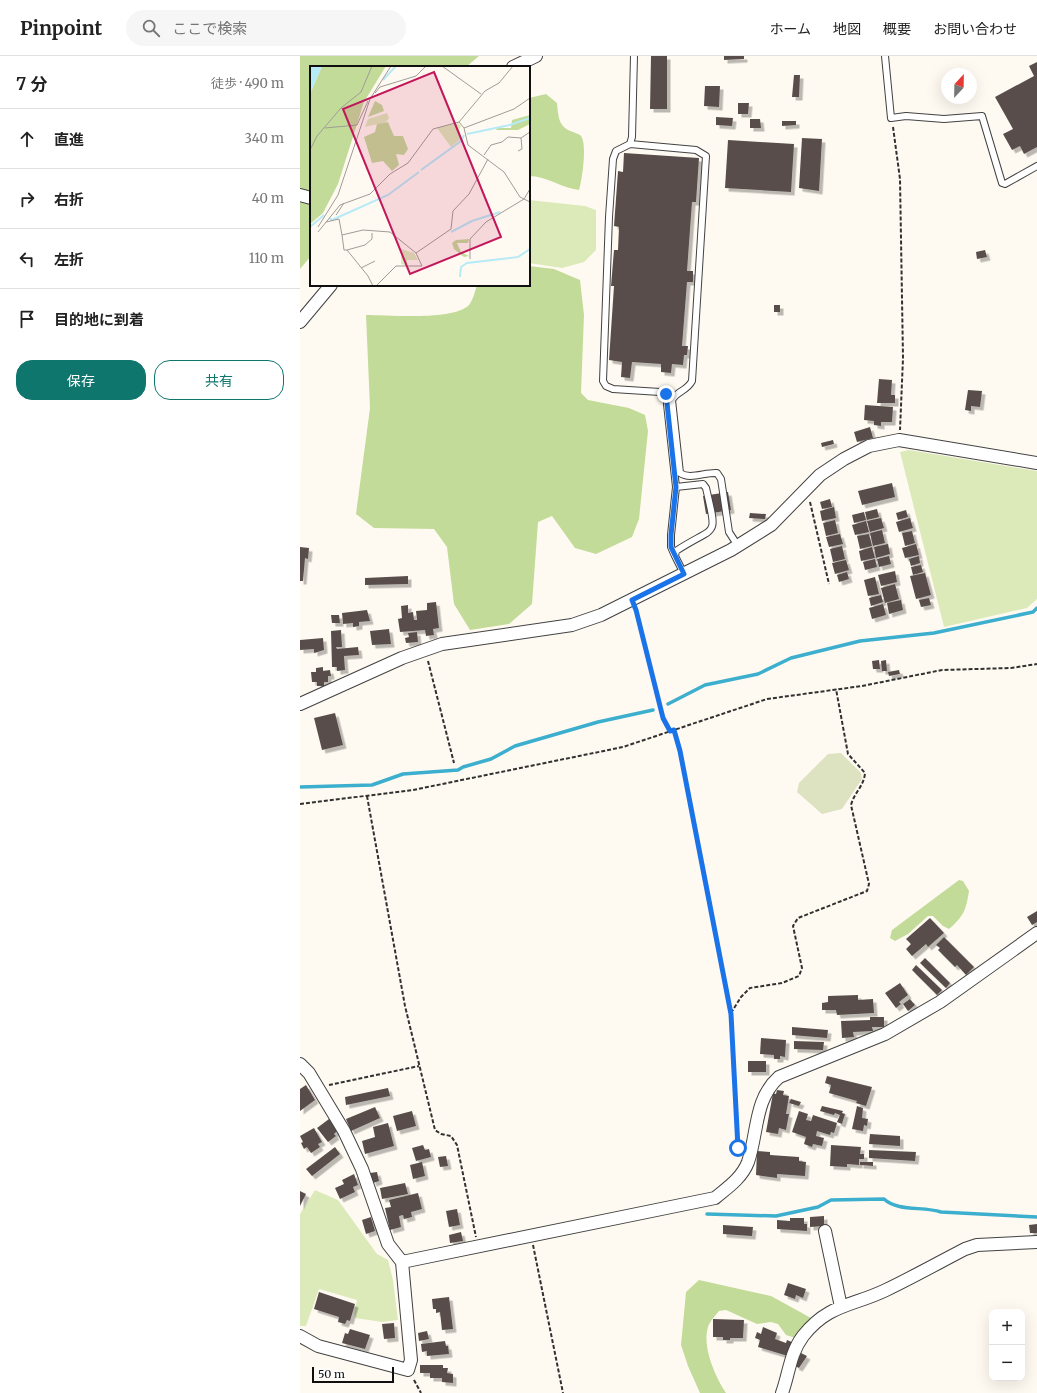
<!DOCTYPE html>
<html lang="ja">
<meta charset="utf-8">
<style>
:root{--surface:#fff;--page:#f6f6f6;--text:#222;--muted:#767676;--line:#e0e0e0;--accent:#0f766e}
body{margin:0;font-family:Merriweather,"Noto Sans JP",serif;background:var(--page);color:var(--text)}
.controls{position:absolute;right:12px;bottom:12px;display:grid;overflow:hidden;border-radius:8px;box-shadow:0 4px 16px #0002}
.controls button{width:36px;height:36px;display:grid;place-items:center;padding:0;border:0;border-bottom:1px solid var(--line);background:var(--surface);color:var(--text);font:20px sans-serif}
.compass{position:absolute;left:641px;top:12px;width:36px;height:36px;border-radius:50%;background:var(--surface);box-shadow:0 4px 16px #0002;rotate:22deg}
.scale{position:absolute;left:12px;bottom:10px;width:82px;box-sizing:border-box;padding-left:4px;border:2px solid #0f0f0f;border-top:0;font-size:11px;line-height:14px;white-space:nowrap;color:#0f0f0f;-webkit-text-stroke:3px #fff;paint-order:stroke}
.stop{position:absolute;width:12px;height:12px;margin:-9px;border:3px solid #1a73e8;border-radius:50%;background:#fff}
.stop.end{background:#1a73e8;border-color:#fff;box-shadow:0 1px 4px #0008}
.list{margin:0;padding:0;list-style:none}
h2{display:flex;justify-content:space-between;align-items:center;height:52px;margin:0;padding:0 16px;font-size:17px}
h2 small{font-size:13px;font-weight:400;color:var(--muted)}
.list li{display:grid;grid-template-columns:26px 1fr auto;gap:12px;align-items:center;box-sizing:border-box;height:60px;padding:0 16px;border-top:1px solid var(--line)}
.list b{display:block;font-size:15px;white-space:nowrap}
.list em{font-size:13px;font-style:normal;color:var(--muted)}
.actions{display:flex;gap:8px;padding:12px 16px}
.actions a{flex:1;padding:9px 0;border:1px solid var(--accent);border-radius:16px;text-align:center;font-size:14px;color:var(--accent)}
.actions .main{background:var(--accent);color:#fff}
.icon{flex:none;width:22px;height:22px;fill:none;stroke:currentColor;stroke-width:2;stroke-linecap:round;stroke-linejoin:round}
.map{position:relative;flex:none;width:737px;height:1337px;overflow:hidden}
header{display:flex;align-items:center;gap:24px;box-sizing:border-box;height:56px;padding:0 20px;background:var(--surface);border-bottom:1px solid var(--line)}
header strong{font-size:19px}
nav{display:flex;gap:22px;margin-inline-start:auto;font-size:14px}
.search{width:280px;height:36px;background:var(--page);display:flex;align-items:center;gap:10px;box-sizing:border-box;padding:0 14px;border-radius:22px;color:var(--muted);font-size:15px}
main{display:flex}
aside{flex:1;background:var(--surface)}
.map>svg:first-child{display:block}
.green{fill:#dceaba}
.forest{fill:#c3db99}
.cemetery{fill:#dde2c1}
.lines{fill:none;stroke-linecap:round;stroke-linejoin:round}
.stream{stroke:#3cafce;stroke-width:3.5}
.building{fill:#584e4b;filter:url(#shadow)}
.lane-casing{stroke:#424242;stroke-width:8}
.street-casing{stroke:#424242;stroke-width:14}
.path{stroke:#313131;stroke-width:2;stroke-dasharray:4 2;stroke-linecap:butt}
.lane{stroke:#fff;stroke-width:6}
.street{stroke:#fff;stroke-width:12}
.route{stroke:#1a73e8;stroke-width:5}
.inset-river{fill:none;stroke:#b6eaf7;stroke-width:2}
.inset-road{fill:none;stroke:#9f9c97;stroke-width:1}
.view{fill:#c2185b;fill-opacity:0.15;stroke:#c2185b;stroke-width:2}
.inset-edge{fill:none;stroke:#0f0f0f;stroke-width:2}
</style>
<header>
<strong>Pinpoint</strong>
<div class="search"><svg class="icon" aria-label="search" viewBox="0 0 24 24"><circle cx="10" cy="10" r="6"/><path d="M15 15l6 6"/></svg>ここで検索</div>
<nav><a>ホーム</a><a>地図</a><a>概要</a><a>お問い合わせ</a></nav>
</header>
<main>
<aside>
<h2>7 分<small>徒歩 · 490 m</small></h2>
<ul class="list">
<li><svg class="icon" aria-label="ahead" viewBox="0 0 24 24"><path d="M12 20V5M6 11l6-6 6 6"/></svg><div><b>直進</b></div><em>340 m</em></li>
<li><svg class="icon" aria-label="right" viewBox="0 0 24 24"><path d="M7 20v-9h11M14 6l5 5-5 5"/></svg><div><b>右折</b></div><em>40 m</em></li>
<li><svg class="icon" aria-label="left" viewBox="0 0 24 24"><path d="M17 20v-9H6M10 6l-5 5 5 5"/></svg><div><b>左折</b></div><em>110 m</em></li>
<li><svg class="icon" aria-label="arrive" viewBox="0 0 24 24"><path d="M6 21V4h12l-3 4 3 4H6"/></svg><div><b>目的地に到着</b></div></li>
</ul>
<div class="actions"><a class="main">保存</a><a>共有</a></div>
</aside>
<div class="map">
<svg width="737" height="1337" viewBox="0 0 737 1337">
<defs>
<filter id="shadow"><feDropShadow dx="3.5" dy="3.5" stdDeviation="0" flood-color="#0004"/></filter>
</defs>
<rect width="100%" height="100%" fill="#fffaf1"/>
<path class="green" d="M229 144 285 150 296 154V194L284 206 262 212 229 207Z
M609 394 737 415V543L727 552 644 571 600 396Z
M15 1134 38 1144 77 1198 88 1204 93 1224 98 1264 82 1266 55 1262 54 1257 57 1244 19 1233 6 1270H0V1158Z"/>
<path class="forest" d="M0 0H179L166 11H11V200L0 213Z
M246 38 257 47C258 57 258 69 268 74 272 76 277 77 280 79 288 85 282 125 279 134 261 132 247 120 229 120V42Z
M229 210 254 213 280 224 284 259 281 337 288 344 329 352 345 359 348 375 339 463 332 481 296 498 275 492 252 460 238 466 232 548 209 568 170 574 154 548 147 491 134 473 74 472 56 458 70 352 66 259C89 259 153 265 169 249 173 244 175 235 177 229H229Z
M659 824 663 825 669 835C666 854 664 860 649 873L643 870 633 860H628L608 878 595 885 590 882 592 874Z
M399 1224 471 1240 511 1262 509 1269 498 1283 486 1279 478 1268 471 1266 457 1268 426 1254 419 1255C415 1260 410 1265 408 1271 402 1291 415 1320 426 1337H400L388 1310 381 1289 386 1236Z"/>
<path class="cemetery" d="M541 697 561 717 562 723 542 753 522 758 497 736 499 727 528 698Z"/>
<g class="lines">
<path class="stream" d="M368 648 405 629 458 618 491 602 560 585 634 577 733 556 737 552
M0 731 72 729 103 718 158 714 163 711 191 703 215 690 298 666 353 654
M407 1158 476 1160 518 1151 531 1144 584 1143C598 1156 623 1150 641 1156L737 1161"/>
</g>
<path class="building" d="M351 0H367V53H350Z
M424 0H444V3L424 4Z
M737 6V91L724 98 720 90 712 94 703 78 713 73 695 41 734 20 729 10Z
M494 19H500L499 41H492Z
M405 30H420L419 51 404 50Z
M438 47H449L448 58H438Z
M416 61 433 62 432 70 416 69Z
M450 63H460L461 72H450Z
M482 65H496V69L482 70Z
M502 82 522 83 519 135 499 132Z
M428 84 494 88 491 136 425 132Z
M324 97 399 102 396 146H392L387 215H393V226H387L382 290H388L387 299H384L383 309 372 308 371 317 361 316V308L332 306 330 322 321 321 322 306 309 304 314 230H311L314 194H318L319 171 314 170 318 115 323 116Z
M685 194 687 201 677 203 676 196Z
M474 249H480V256H474Z
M579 323 592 324 591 339H595V347H577Z
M668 334 682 335 680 351 671 350V355L665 354Z
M565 349 593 351 592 366H581V370L574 369V365L564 364Z
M570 371 573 382 557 386 554 376Z
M533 384 534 388 522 391 521 387Z
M592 427 595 441 562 449 558 435Z
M428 436 431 454 406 458 403 440Z
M530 443 532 451 522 453 520 446Z
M534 451 536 462 522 465 520 455Z
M577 453 579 461 567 464 565 456Z
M606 454 608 461 598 464 596 457Z
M564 456 566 464 554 467 552 459Z
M450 457 466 458 465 463 449 462Z
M581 462 584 472 570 476 567 465Z
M610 462 613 472 599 476 596 466Z
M535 464 538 477 526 480 523 467Z
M566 465 569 476 555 479 552 469Z
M582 474 585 487 573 490 570 477Z
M612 475 615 487 605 490 602 477Z
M540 478 543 488 529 491 526 481Z
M569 478 572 490 560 493 557 480Z
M588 488 590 498 576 502 574 491Z
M616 488 619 499 605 502 602 492Z
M542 490 545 503 533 506 530 493Z
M0 491 9 492 8 503 5 502 3 525H0Z
M572 491 575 502 561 505 559 495Z
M589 500 591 508 579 511 577 503Z
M619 500 620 507 611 510 609 503Z
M575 503 577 511 565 514 563 506Z
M546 504 549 514 535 518 532 507Z
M621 509 623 516 613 519 611 511Z
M595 515 597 526 581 530 578 519Z
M547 516 549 523 539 526 537 519Z
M625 517 631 539 616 543 610 520Z
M108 520V528L65 529V522Z
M575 521 579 538 568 540 564 524Z
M595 528 599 543 585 547 581 532Z
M581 539 583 546 571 550 569 542Z
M629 542 631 549 621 551 619 544Z
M601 544 603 554 589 558 587 547Z
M136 546 139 572 133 573 134 579 126 580 125 574 100 576 98 563 102 562 101 550 108 549V557L113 556 114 564H117L116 555 127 554V547Z
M583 548 586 559 572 563 569 552Z
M67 554 70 565 59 566V570L53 571V567L43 568 42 557Z
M31 559H39L40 567H32Z
M89 573 91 588 72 589 70 575Z
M41 574 42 591H36L37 593 58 591 59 599 44 600 45 614 37 615V611H32L31 575Z
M117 576 118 586 106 587 105 582 109 581 108 577Z
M23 582 24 594 14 597V593L0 594V584Z
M579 604 580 613H573L572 605Z
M586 604 587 615H582L581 605Z
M23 611V615L30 614 31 620H28V626H24V630H17V626H12L11 616H16V612Z
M599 614 600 618 589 620 588 616Z
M35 657 43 689 22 694 14 662Z
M737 855V866L732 869 727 861Z
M630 862 644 877 628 891 626 888 612 900 606 893 611 888 606 883Z
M644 881 674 911 666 919 657 909 655 911 638 894 640 892 636 889Z
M625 902 650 927 646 932 620 907Z
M616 909 642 934 637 939 612 914Z
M600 927 608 939 599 946 601 948 596 952 585 937Z
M558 939V944L573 943 574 957 537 959 536 954H522V947L528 946V940Z
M610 943 615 949 608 955 603 948Z
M570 961H584V971H572L573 975 553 976 554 981 542 982 541 965 570 964Z
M492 971 528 974 527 982 492 979Z
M461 982 486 984 485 1001 480 1000V1003H474V999L460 998Z
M494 985 524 986 523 994 494 993Z
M448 1005H466V1016H448Z
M527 1020 572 1031 566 1050 556 1047 557 1045 529 1037 531 1029 525 1027Z
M6 1029 15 1044 0 1055V1033Z
M88 1032 90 1040 46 1049 45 1041Z
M477 1034 484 1035 483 1039 489 1040 486 1058H489L486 1074 479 1072 478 1078 466 1076 473 1037 476 1038Z
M491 1043 501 1046 499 1050 489 1047Z
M522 1050 543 1055 542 1057 545 1058 542 1068 537 1066 540 1059 535 1057 534 1059 520 1055Z
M557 1050 563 1052 562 1062 568 1063 567 1070 564 1069 563 1075 552 1073Z
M75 1051 80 1062 51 1075 46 1063Z
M112 1055 116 1070 97 1075 93 1060Z
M499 1055 508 1058 506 1064 511 1065 513 1059 537 1067 534 1077 531 1076 530 1079 517 1075 516 1080 524 1082 522 1090 513 1088 512 1091 504 1088 506 1081 492 1076Z
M29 1063 38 1074 34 1078 36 1080 28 1086 17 1072Z
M88 1067 94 1090 65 1098 62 1085 75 1081 73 1071Z
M14 1072 22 1086 18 1088 20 1091 11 1097 7 1091 4 1093 1 1087 3 1086 0 1080Z
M570 1078 600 1080V1090L569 1088Z
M123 1089 125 1094 129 1093 131 1101 116 1105 112 1092Z
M531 1089 561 1091 560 1098H564V1103H559V1109L547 1108V1111L530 1110Z
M35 1091 40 1098 12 1120 6 1113Z
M569 1094 616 1096 615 1105 569 1102Z
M457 1095 470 1096V1099L499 1101V1105L506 1106 505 1120 477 1118V1122L456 1119Z
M146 1100 148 1110 140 1111 138 1101Z
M122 1106 125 1120 113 1123 110 1109Z
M560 1106H573V1110L560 1109Z
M77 1116 79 1125 73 1127 70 1117Z
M54 1118 58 1129 53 1131 55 1136 40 1143 35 1132 44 1128 42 1124Z
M105 1127 108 1138 82 1143 80 1132Z
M0 1135 6 1138 0 1150Z
M118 1137 122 1153 111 1156 112 1161 104 1163 103 1159 99 1160 101 1171 90 1174 85 1152 91 1151 89 1144Z
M157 1153 160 1169 149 1171 146 1155Z
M524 1160V1170L510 1171V1161Z
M71 1161 75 1175 66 1178 62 1164Z
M490 1162H504V1168H507V1175L477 1173V1164L490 1165Z
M737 1168V1177H730L729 1169Z
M423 1169 453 1171 452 1180 423 1178Z
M161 1176 163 1185 150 1187 149 1179Z
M488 1227 506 1233 503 1242 496 1239 495 1243 484 1239Z
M19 1236 55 1248 50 1265 47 1264 45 1268 38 1266 39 1261 14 1253Z
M149 1241 153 1273 142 1274 140 1256 136 1257V1253H133L132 1243Z
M413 1263 444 1264 443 1282H430V1284H423V1281H413Z
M94 1267 95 1282 84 1283 82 1268Z
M463 1271 477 1277 475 1283 486 1287 487 1284 494 1287 488 1300 458 1291 460 1284 455 1282 457 1276 461 1278Z
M50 1273 70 1279 65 1293 42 1287 45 1277 48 1278Z
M127 1275 129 1283 119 1285 118 1277Z
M145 1285 146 1290H148L149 1298 127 1300V1295L122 1296 121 1288Z
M501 1297 507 1300 499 1312 495 1310Z
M120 1309H143V1312H148L147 1317 153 1318V1327L142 1326V1322H130V1317H120Z"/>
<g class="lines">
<g class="lane-casing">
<path id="lane" d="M585 0 591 62 606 60 644 63 682 60 702 127 705 128 737 110
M330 88 332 81 334 0
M376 431 403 428 406 432C418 484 417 468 376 495L375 500 384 518
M375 500 371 491V479L376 431 366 339 360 336 313 333 306 330 303 325 309 161 313 103 316 95 330 88 396 94 406 100 392 325C387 335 377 335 372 344L380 417C390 424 405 416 417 417L421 423 429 476 438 490"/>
</g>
<g class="street-casing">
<path id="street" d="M213 11 236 0
M0 139 11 142
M0 266 31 229
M0 648 102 602 142 588 272 569 301 559 431 494 471 469 520 419 544 403 569 390 599 384 737 407
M0 1008 9 1017 44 1075 62 1113 88 1188 102 1206 111 1304 108 1314 18 1290 0 1280
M525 1175 541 1251
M102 1206 415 1142C427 1132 442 1122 448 1106 458 1077 454 1043 479 1021L585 978 640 946 737 877
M482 1337C489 1318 490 1297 503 1280 528 1248 553 1250 586 1234 613 1221 638 1207 665 1193L677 1189 737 1186"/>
</g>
<path class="path" d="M593 71 600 123 603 302 600 374
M510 446 529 528
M337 554 363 662 370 675
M128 605 154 707
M374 674 380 695 431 958 438 1091 441 1093
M67 740 105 950 135 1074 141 1078 151 1080 157 1089 176 1181
M0 748 113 734 323 691 467 643 562 630 642 614 711 612 737 608
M431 957 441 941 450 932 482 927 499 920 502 912 493 870 498 862 567 835 569 828 551 749C554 737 564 730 565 717L548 698 536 633
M29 1029 119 1010
M233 1189 263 1337
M114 1324 121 1337"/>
<use href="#lane" class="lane"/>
<use href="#street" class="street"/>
</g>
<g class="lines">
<path class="route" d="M366 338 376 431 371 479V491L384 518 332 544 336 554 363 662 370 675 374 674 380 695 431 958 438 1092"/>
</g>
<g transform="translate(10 10)">
<rect width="220" height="220" fill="#fffaf1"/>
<path d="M77 47 79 52 76 56 55 61 58 53ZM148 57 151 60 149 64 151 73 141 81 127 62ZM91 183 104 187 108 194H97V200L91 198Z" fill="#dceaba"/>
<path d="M12 0H76L54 36 28 118 13 147 0 158V28ZM65 35 72 39 74 45 58 51ZM220 49V58L208 64H186L187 62H201L202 54ZM78 56 84 70H93L98 83 94 89 86 88 89 99 82 105 73 95 62 97 54 71 65 66 67 58ZM159 173 158 177H147L151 186 159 190 154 191 144 183 142 177 146 174Z" fill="#c3db99"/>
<path d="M0 0H12L0 28Z" fill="#b6eaf7"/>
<path class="inset-river" d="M73 14 86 0M157 68 200 59 220 52M111 104 151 75 154 69M19 152 22 154 78 129 109 106M0 161 14 149M141 166 162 155 190 146M150 211 151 201 157 197 208 191 220 183"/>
<path class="inset-road" d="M132 0 171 28M65 27 70 21 106 10 116 0M149 56 154 62 158 79 194 106 210 131 220 136M15 62 47 59 58 35M154 62 204 43 220 32M0 84 7 70 31 42 51 26 62 0M208 85 212 83 211 72M174 89 181 79 192 76 198 71 211 72 220 66M26 149 34 137M16 156 29 153 32 169 53 164 80 166 106 187 112 200H86L66 220M8 161 28 129 60 33 81 0M8 166 30 139 60 128 80 108 98 97 123 63 149 56 175 25 189 17 203 0M32 169 34 184H37L58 210 63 220M37 184 55 179 62 173V167M106 187 141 163 143 145 159 128 178 93M160 193V173L176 156 214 133 220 123M51 202 65 195"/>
<path class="view" d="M124 6 191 171 100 208 33 43Z"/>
<rect width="220" height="220" class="inset-edge"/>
</g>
</svg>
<div class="controls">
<button>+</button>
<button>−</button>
</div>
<svg class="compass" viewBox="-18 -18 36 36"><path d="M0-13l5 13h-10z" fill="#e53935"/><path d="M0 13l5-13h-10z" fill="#767676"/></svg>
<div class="scale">50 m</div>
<div class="stop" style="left:438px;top:1092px"></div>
<div class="stop end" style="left:366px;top:338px"></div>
</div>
</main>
